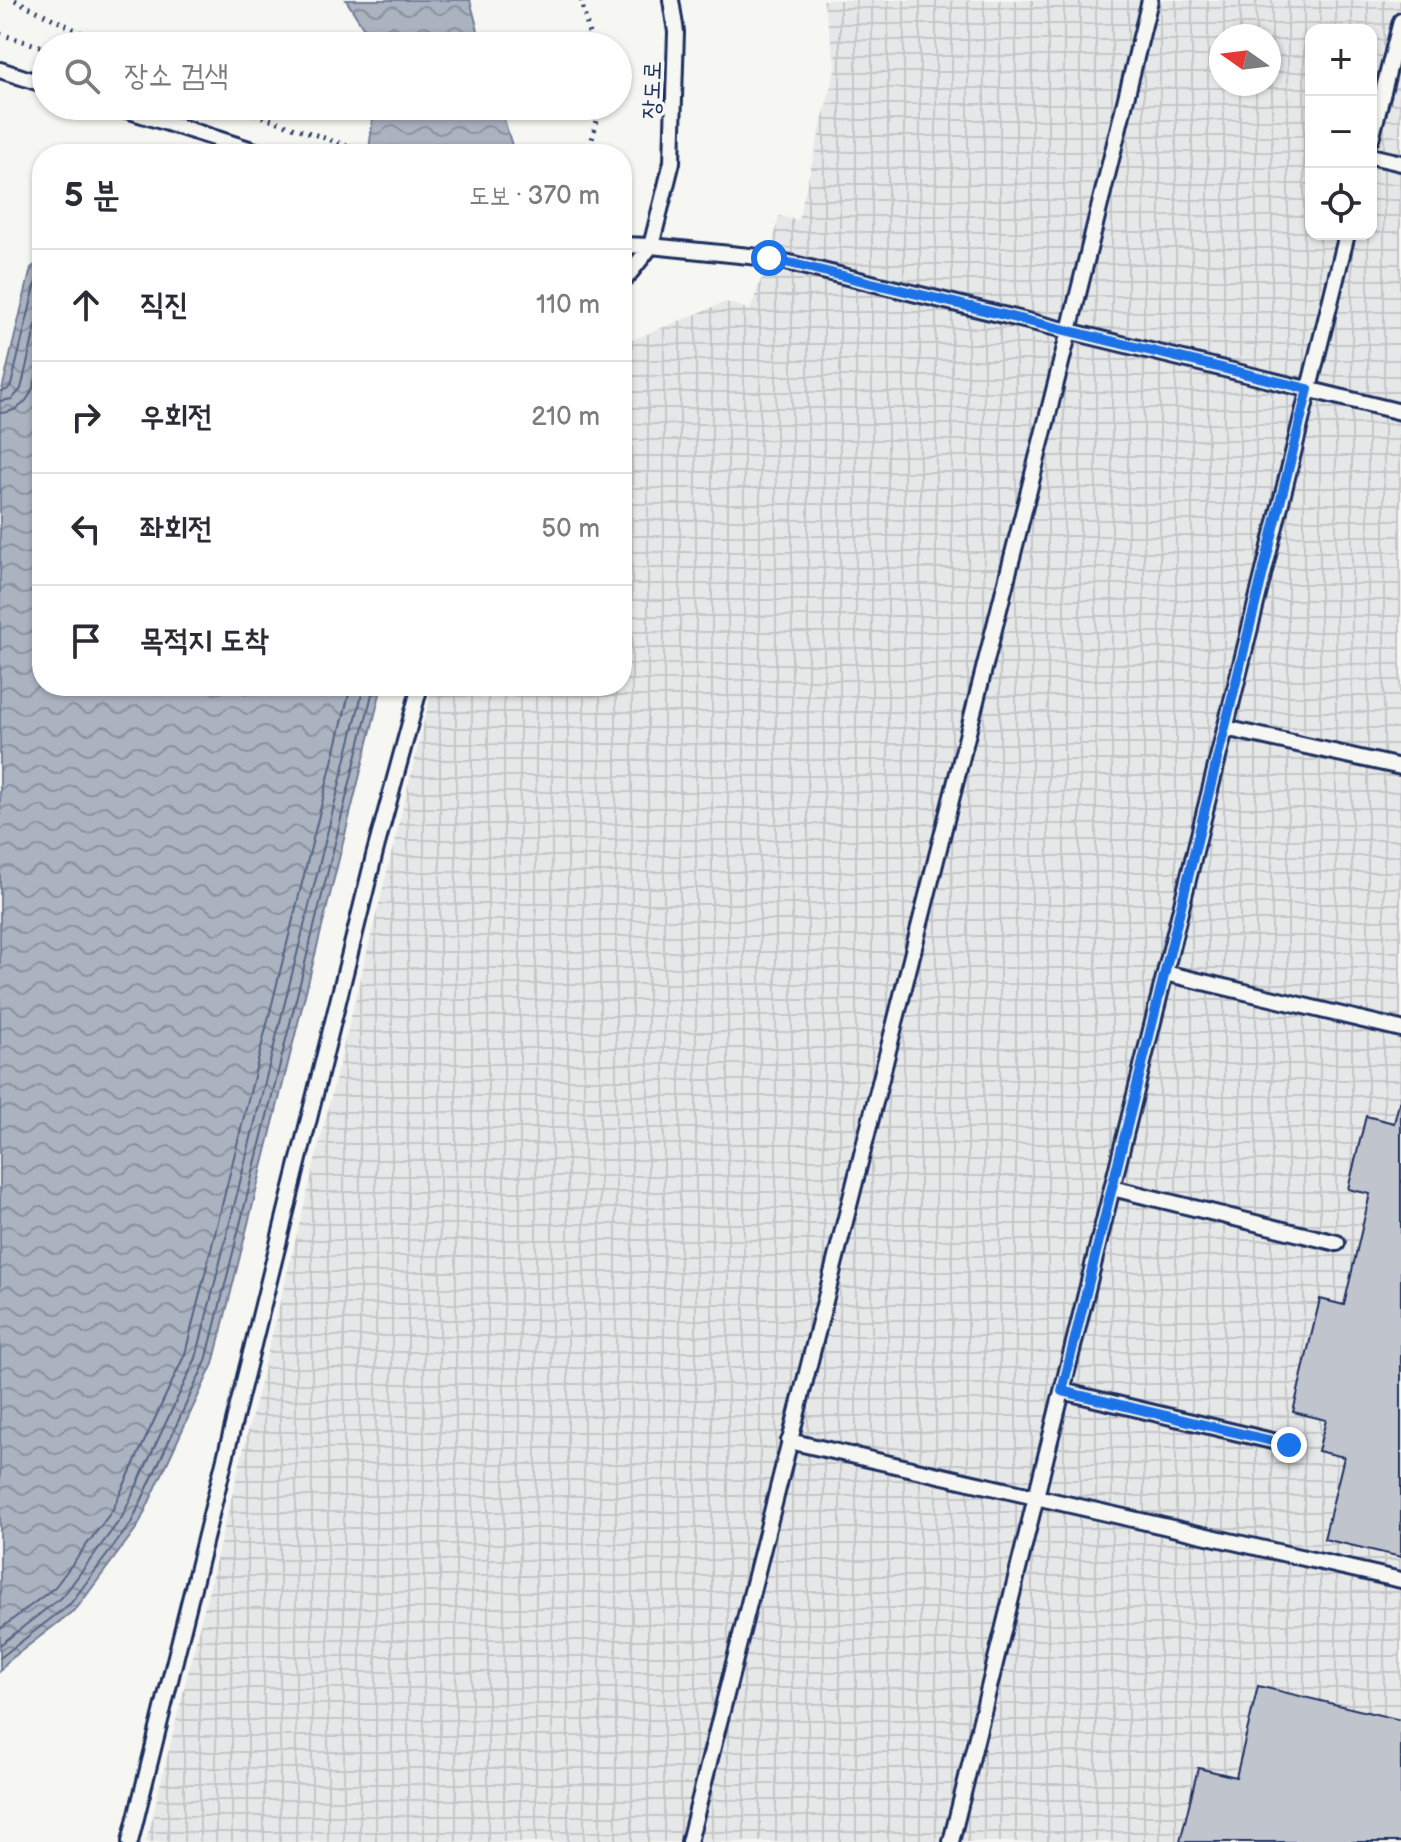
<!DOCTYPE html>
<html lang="ko">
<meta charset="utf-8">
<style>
:root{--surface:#fff;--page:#f2f2f3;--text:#2b2b33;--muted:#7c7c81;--line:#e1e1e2}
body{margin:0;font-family:"Balsamiq Sans","Poor Story",sans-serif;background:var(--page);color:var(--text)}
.controls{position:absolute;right:24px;top:24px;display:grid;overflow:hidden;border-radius:16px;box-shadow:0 2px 6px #0004}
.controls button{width:72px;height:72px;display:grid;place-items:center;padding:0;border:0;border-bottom:2px solid var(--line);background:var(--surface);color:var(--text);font:40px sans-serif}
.compass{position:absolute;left:1209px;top:24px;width:72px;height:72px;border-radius:50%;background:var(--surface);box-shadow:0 2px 6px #0004;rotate:284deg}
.stop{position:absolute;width:24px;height:24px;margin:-18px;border:6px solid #1a73e8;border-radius:50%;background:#fff}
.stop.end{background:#1a73e8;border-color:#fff;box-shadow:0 2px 8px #0008}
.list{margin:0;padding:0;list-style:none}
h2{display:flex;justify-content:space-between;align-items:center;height:104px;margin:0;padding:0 32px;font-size:34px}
h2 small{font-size:26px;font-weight:400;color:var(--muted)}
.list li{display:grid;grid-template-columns:52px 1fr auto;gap:24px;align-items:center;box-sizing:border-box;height:112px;padding:0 32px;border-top:2px solid var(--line)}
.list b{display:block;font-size:30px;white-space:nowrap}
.list em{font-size:26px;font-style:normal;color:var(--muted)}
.icon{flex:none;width:44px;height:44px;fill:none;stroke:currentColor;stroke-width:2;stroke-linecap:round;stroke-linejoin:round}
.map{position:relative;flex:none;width:1401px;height:1842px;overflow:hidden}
.search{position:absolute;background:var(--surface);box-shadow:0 2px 6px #0004;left:32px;top:32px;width:600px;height:88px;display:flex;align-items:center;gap:20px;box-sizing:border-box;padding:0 28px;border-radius:44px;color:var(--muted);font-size:30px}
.panel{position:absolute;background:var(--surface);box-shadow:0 2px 6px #0004;left:32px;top:144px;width:600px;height:552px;border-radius:32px}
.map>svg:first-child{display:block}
.industrial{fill:url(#industrial-grid);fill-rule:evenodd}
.water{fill:url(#water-waves);stroke:#717e99;stroke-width:2}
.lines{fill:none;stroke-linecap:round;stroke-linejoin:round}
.shore{stroke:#556385;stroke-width:2}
.building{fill:#c0c4cd;stroke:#1b2f5e;stroke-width:2}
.service-casing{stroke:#1b2f5e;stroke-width:20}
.path{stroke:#1b2f5e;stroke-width:5;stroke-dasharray:2 6;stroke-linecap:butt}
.service{stroke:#f6f6f2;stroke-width:14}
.route{stroke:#1a73e8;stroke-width:10}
.labels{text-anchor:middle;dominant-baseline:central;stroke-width:7;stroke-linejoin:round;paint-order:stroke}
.street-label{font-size:24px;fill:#1b2f5e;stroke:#f6f6f2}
</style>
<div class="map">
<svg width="1401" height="1842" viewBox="0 0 1401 1842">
<defs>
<pattern id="industrial-grid" width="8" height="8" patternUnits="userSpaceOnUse" patternTransform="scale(2)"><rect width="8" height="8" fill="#e6e7e7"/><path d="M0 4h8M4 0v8" fill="none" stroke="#c5c6c9"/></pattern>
<pattern id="water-waves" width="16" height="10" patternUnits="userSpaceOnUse" patternTransform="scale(2)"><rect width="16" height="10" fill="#abb2c0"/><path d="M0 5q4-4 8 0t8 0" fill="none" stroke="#8a919f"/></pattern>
</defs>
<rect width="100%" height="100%" fill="#f6f6f2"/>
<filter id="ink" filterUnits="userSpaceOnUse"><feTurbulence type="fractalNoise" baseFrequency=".0125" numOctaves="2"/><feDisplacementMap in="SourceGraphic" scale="16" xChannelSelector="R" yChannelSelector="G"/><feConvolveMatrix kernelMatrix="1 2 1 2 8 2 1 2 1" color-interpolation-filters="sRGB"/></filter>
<g filter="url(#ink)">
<path class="industrial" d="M823 0H1401V1842H146L433 686H622V344L726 302 750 310 769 258 779 216 798 220 836 65ZM1311 30H1371V234H1311ZM1221 36H1269V84H1221Z"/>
<path class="water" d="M346 0H470L482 46H375Z
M374 106H500L513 149 509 154H378L369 151Z
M42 259V686H382L213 1364 138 1526 77 1608 7 1662 0 1671V398L31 268Z"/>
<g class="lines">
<path class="shore" d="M0 391 7 390 11 385 38 274 42 269
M0 401 12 399 21 389 42 300
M0 413C34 411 36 378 42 351
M0 1629 55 1587 112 1511 185 1354 351 686
M0 1645 64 1595 122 1517 196 1358 364 686
M0 1658 71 1603 131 1523 206 1361 374 686"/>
</g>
<path class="building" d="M1401 1096V1557L1324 1539 1344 1457 1318 1451 1326 1420 1293 1412 1320 1299 1344 1305 1370 1194 1348 1189 1366 1116 1394 1123Z
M1258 1686 1401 1720V1842H1180L1198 1768 1236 1777Z"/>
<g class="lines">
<g class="service-casing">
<path id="service" d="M0 70 46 85
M114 106 265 154
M1371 139 1401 21
M1371 156 1401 163
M622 245 651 246 672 162 676 32 671 0
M622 283 651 246 769 258 1401 412
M1225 728 1401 767
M1165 973 1401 1029
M1112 1188 1337 1243
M1062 1391 1289 1445
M789 1441 1401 1580
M130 1842 375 852 420 686
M689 1842 1069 331 1150 0
M951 1842 1347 234"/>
</g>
<path class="path" d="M15 0 108 46
M581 0 592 46
M0 34 46 48
M232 106 371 154
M588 154 601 106"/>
<use href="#service" class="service"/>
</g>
</g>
<g class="lines" filter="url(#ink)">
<path class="route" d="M769 258 1308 389 1062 1391 1289 1445"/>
</g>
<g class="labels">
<g class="street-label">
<text transform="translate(652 90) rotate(-88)">장도로</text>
</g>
</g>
</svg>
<div class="controls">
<button>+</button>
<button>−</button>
<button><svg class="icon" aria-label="locate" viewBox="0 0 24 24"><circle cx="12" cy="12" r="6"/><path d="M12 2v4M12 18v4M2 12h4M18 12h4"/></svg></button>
</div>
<svg class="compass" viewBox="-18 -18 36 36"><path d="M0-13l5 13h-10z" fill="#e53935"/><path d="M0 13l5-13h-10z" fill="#7c7c81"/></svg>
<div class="stop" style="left:769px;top:258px"></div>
<div class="stop end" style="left:1289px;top:1445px"></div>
<div class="search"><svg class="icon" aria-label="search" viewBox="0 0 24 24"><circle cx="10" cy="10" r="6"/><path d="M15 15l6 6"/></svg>장소 검색</div>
<section class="panel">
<h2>5 분<small>도보 · 370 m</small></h2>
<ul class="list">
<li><svg class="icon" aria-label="ahead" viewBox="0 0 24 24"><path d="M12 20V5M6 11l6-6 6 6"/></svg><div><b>직진</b></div><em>110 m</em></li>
<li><svg class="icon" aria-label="right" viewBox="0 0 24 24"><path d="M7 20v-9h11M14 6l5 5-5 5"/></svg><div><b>우회전</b></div><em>210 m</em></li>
<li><svg class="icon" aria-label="left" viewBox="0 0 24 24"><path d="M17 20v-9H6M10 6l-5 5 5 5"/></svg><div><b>좌회전</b></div><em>50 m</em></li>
<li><svg class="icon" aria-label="arrive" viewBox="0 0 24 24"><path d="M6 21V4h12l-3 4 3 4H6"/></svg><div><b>목적지 도착</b></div></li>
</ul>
</section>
</div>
